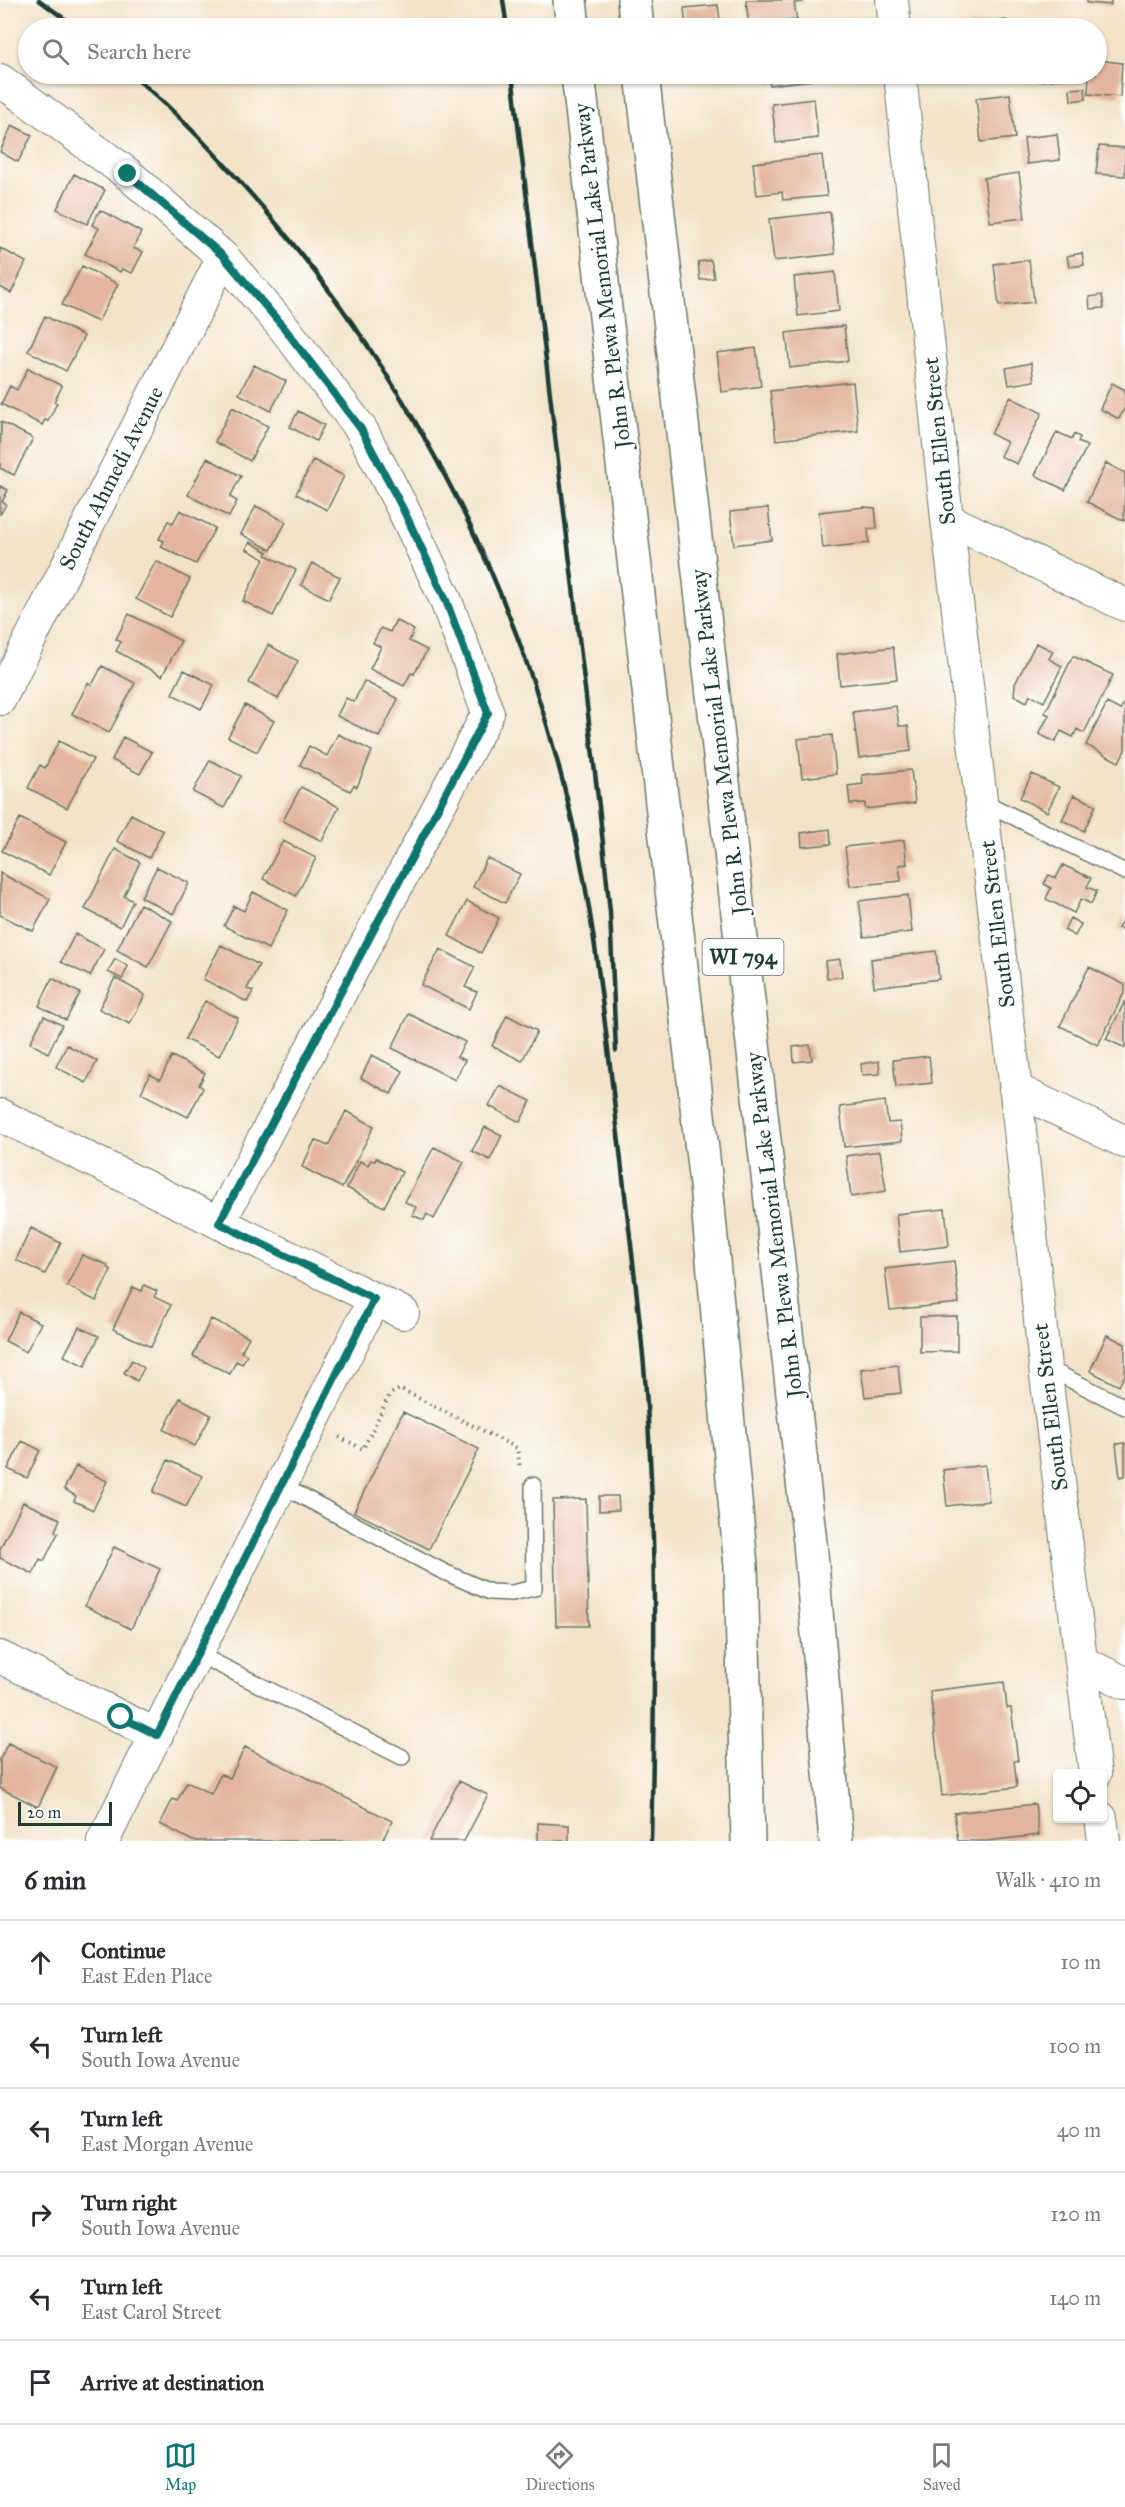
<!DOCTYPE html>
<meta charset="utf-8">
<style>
:root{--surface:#fff;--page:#f7f7f7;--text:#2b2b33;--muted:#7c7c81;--line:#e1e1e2;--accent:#0f766e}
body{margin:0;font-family:"IM FELL Great Primer",serif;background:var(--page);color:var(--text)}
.controls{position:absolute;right:18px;bottom:18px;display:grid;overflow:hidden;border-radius:6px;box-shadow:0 2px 4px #0004}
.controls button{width:54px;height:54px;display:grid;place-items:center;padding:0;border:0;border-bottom:2px solid var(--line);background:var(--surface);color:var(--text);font:30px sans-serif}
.scale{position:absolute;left:18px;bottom:15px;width:94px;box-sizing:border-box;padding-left:6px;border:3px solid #1f3d34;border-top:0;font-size:16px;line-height:21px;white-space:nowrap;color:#1f3d34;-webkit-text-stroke:4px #fff;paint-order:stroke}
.stop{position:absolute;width:18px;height:18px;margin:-14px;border:4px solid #0f766e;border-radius:50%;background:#fff}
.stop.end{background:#0f766e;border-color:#fff;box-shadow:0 2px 6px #0008}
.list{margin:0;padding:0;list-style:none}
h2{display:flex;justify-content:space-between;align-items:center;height:78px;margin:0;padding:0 24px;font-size:26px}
h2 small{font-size:20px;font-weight:400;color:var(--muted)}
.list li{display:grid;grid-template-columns:39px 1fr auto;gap:18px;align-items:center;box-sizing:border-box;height:84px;padding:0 24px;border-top:2px solid var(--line)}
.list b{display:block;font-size:22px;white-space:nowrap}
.list p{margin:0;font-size:20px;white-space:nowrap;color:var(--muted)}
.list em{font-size:20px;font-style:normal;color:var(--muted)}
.icon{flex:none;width:33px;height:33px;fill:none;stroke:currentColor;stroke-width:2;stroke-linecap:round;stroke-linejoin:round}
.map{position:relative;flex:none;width:1125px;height:1841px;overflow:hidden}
.search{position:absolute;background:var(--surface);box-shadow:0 2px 4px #0004;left:18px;right:18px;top:18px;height:66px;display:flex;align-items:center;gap:15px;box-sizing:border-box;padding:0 21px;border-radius:33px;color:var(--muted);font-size:22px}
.sheet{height:582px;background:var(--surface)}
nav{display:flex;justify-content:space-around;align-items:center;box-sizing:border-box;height:84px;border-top:2px solid var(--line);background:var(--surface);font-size:16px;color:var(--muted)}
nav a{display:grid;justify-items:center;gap:3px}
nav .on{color:var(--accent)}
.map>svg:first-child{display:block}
.building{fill:#e3b59c}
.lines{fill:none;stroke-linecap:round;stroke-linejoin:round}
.service-casing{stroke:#697768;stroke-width:18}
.minor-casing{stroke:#697768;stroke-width:34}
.primary-casing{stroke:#697768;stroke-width:36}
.path{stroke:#697768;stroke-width:4;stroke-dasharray:1.5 4.5;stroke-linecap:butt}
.service{stroke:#fff;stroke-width:15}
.minor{stroke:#fff;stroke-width:32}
.primary{stroke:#fff;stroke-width:33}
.rail{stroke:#1f3d34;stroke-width:4.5}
.route{stroke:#0f766e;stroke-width:8}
.labels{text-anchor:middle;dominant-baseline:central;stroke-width:5;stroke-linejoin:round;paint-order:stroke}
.shield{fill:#fff;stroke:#627771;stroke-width:1.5}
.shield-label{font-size:21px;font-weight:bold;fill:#1f3d34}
.street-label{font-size:22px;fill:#1f3d34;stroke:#fff}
</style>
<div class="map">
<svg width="1125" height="1841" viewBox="0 0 1125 1841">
<rect width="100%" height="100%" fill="#fff"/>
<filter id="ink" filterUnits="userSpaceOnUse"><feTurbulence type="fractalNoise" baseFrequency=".0167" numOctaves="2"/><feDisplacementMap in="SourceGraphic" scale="12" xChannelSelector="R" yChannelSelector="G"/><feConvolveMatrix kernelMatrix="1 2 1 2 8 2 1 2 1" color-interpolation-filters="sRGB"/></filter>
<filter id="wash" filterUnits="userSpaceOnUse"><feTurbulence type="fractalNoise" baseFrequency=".008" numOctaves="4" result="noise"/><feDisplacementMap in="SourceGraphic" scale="24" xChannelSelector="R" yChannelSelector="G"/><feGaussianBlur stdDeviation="1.35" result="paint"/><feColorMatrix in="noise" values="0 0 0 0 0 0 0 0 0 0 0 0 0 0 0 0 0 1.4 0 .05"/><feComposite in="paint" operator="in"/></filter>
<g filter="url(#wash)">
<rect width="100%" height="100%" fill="#f2e3c8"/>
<g id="blocks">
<path class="building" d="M746 0H803V2L794 3 797 20 749 25Z
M1087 0H1111V5L1087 3Z
M718 5 721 28H686L684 8Z
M1006 20V28H967V25Z
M1096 60 1122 63 1120 97 1088 94 1089 74H1096Z
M768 74H811L812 80 770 85Z
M973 74H1005V75L973 79Z
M1037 74H1069V78L1038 81Z
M1085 88 1086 99 1071 101 1070 89Z
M1010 94 1015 138 981 142 976 98Z
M814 99 818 138 776 143 772 104Z
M12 125 32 135 18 162 0 152Z
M1057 134 1060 160 1027 164 1024 138Z
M1099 146 1125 148V176L1096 174Z
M822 155 827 196 783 200 782 192 757 195 753 163Z
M1019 173 1025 218 990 222 984 178Z
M74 174 105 190 87 224 57 209Z
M100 210 141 232 133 248 143 252 132 273 122 269 120 272 85 254 99 228 92 225Z
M830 212 835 254 774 261 769 219Z
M0 248 26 262 11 293 0 287Z
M1082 253 1084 265 1069 267 1067 256Z
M711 260 714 278 700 280 698 262Z
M1029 260 1034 302 999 306 994 264Z
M82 266 118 284 98 322 62 305Z
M835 272 839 311 798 316 794 277Z
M1102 295 1104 308 1090 309 1089 297Z
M45 316 84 336 66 371 28 351Z
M844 326 848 361 790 368 786 333Z
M756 348 761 386 722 392 717 353Z
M1031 363 1034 381 1009 385 1006 368Z
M254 365 286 381 271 411 239 394Z
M28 368 62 386 54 402 57 403 48 421 45 420 42 425 1 404 10 386 17 390Z
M853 382 858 431 776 440 770 391Z
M1112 383 1125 390V407L1119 419 1100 409Z
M1010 397 1042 413 1017 464 1000 456 1007 442 991 434Z
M232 407 268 426 250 461 215 442Z
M298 411 324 425 316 441 290 427Z
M1 422 33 438 14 475 0 468Z
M1057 432 1072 439 1074 434 1080 437 1078 442 1087 446 1065 490 1035 475Z
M207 458 241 476 230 497 237 501 229 517 188 495Z
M313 460 344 476 327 510 296 494Z
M1106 463 1125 473 1124 521 1087 502Z
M0 486 8 490 2 502 6 504 0 515Z
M256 506 286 522 271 550 241 534Z
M865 507 875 508 877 528 868 529 869 543 823 548 819 512Z
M768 508 772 540 734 545 730 512Z
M180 510 215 528 196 564 161 547 164 541 159 539 168 521 173 523Z
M250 542 268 552 266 555 296 570 273 616 243 601 264 559 246 549Z
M156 561 190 579 170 617 136 599Z
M312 563 340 577 329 599 301 585Z
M129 614 181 641 162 676 116 651 121 642 116 639Z
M396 620 414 630 409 641 427 650 414 674 411 673 404 686 370 669 381 647 373 643 381 628 390 632Z
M1036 643 1053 651 1049 659 1062 666 1044 702 1030 695 1027 702 1014 695 1015 684Z
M268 645 298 661 278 699 249 683Z
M893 647 897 679 840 685 837 654Z
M1073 656 1113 675 1084 733 1077 729 1073 737 1061 731 1055 742 1039 734 1049 715 1045 713Z
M102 666 135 683 109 733 72 714 88 683 92 685Z
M184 670 214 685 201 709 172 694Z
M364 681 398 699 379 737 337 716 346 698 354 702Z
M1125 701V750L1119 762 1086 745 1107 703 1120 710Z
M245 705 274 721 257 752 228 737Z
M896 706 899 726H908L911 751 859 758 853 712Z
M338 734 372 751 357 787 354 785 350 791 300 765 309 746 327 756Z
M832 735 836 774 802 778 798 739Z
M123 737 152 752 140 774 112 760Z
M59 741 93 759 67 808 28 788 40 765 45 768Z
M210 760 241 776 224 808 193 792Z
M911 770 915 803 865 809V803L850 804 848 786 863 784 862 775Z
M1032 774 1059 787 1047 812 1020 798Z
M301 787 339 807 322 841 283 821Z
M1074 795 1096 805 1084 831 1062 820Z
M131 814 163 831 149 858 117 841Z
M20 818 66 842 49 875 2 851Z
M830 829 831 844 802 847 801 833Z
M904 840 907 864 899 865 901 881 850 886 845 847Z
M283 841 316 858 296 896 263 879Z
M115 849 140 862 124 896 133 901 120 927 85 909Z
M487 858 520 874 505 903 473 887Z
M1063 865 1091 878 1087 887 1097 891 1091 904 1081 899 1074 913 1046 899 1051 888 1044 884 1049 875 1056 878Z
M157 867 189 883 173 914 141 897Z
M0 873 50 899 33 931 0 915Z
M253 892 288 910 268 949 224 926 234 906 244 911Z
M908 895 912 932 864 937 859 901Z
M467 901 499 918 481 953 449 936Z
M140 904 172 921 148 967 117 950Z
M1125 914V931L1118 928Z
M1070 918 1081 924 1075 936 1064 930Z
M75 934 104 949 90 976 61 962Z
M221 945 259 965 247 989 253 991 247 1002 203 979Z
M440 949 475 967 465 987 477 992 469 1009 421 985Z
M936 951 939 979 874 987 871 959Z
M115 959 128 966 122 979 108 972Z
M840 959 842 977 827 978 825 961Z
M1089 967 1125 985V991L1098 1045 1060 1026Z
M52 978 80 993 66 1020 39 1006Z
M115 978 145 995 130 1024 99 1009Z
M205 1001 238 1018 219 1056 185 1039Z
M1125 1001V1048L1106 1039Z
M409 1014 465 1042 457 1057 465 1060 455 1080 392 1048Z
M507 1015 537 1031 522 1061 492 1046Z
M44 1016 62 1025 48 1053 30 1043Z
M67 1045 97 1061 86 1083 56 1067Z
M810 1045 812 1060 794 1062 793 1047Z
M372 1055 403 1071 391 1094 361 1078Z
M172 1056 205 1073 199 1085 203 1088 188 1117 141 1093 150 1074 160 1080Z
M929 1056 932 1083 896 1087 893 1060Z
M879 1061 880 1074 862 1075 861 1064Z
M500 1086 531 1101 520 1122 489 1106Z
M885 1101 888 1123 900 1122 902 1141 844 1147 840 1107Z
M346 1111 374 1126 342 1188 302 1167 315 1140 328 1146Z
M485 1127 502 1135 490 1160 472 1151Z
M434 1147 464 1162 434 1219 427 1214 424 1220 412 1215 416 1207 405 1202Z
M880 1151 886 1191 851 1197 846 1156Z
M376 1158 402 1172 384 1207 347 1188 360 1161 368 1165 371 1160 375 1161Z
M945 1209 949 1246 900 1252 896 1214Z
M31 1228 61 1243 45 1274 16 1260Z
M82 1255 108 1265 107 1267 111 1270 96 1301 67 1286Z
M954 1261 959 1303 890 1310 885 1269Z
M144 1285 157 1291 154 1297 171 1305 151 1347 113 1329 133 1287 142 1291Z
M19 1312 41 1323 26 1352 5 1341Z
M957 1316V1351L920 1352V1317Z
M211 1319 249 1337 241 1352 247 1355 242 1364 236 1361 230 1374 193 1356Z
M79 1327 99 1336 85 1366 64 1356Z
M1107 1335 1125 1344V1375L1119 1386 1090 1371Z
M132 1360 144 1368 137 1381 124 1373Z
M898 1365 901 1393 865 1397 861 1369Z
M180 1398 211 1415 195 1446 164 1430Z
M403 1412 479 1449 429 1549 354 1512Z
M22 1441 40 1450 27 1478 8 1469Z
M1125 1443V1476L1120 1477 1116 1444Z
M168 1460 202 1476 186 1507 153 1492Z
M985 1465 989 1501 947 1506 943 1470Z
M76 1466 107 1481 93 1510 74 1501 76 1496 64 1489Z
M599 1496H618L619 1510 599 1511Z
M586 1499 589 1626H556L553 1500Z
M23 1502 60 1519 55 1531 58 1533 44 1561 40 1559 33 1574 0 1558V1549Z
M114 1547 160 1569 131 1629 85 1606Z
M1004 1682 1007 1708H1011L1018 1761H1014L1017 1787 942 1796 930 1691Z
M8 1743 57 1767 38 1807 0 1788V1759Z
M245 1747 392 1821 382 1841H193L160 1824 173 1799 177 1801 187 1782 211 1794 221 1774 230 1778Z
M459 1781 488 1795 464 1841H429Z
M1035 1804 1039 1835 987 1841H958L954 1813Z
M538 1823 569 1825V1841H538Z"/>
</g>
</g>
<g filter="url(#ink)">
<use href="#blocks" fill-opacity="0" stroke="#697768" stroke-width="1.5"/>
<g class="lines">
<g class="service-casing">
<path id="service" d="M982 801 1125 872
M1045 1367 1125 1407
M281 1485 442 1571 490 1592 512 1593 534 1588 533 1485
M198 1654 402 1757"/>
</g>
<g class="minor-casing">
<path id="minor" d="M892 0 895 28
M900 74 947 519 1014 1073 1045 1367 1095 1774
M0 80 128 174 223 257 285 329 361 429 403 509 445 598 488 713 219 1223
M947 519 1125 605
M0 699 223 257
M1015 1089 1125 1142
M0 1115 403 1313
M0 1657 157 1735
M1082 1662 1125 1683
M1101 1818 1104 1841
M103 1841 374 1299"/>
</g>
<g class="primary-casing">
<path id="primary" d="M570 0 573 28
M634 0 637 28
M578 74 706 1184 741 1566 748 1841
M642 74 810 1542 836 1841"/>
</g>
<path class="path" d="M339 1437 363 1449 390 1394 400 1389 517 1448 520 1467"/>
<use href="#service" class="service"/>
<use href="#minor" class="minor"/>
<use href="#primary" class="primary"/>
<path class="rail" d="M39 0 77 28
M503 0 507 28
M131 74C180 114 223 162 265 210 415 386 521 594 572 820 596 926 606 1035 619 1143 628 1225 640 1308 646 1391 657 1540 655 1691 651 1841
M512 74 600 815 610 912 616 1051"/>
</g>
</g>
<g class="lines" filter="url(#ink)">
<path class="route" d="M121 1717 157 1735 374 1299 219 1223 488 713 445 598 403 509 361 429 285 329 223 256 128 174"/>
</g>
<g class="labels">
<rect class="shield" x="702.5" y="939" width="81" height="36" rx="4.5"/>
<g class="shield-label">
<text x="743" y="957">WI 794</text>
</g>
<g class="street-label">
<text transform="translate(602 276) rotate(-97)">John R. Plewa Memorial Lake Parkway</text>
<text transform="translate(939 441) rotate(-96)">South Ellen Street</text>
<text transform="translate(111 478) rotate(-63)">South Ahmedi Avenue</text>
<text transform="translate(719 742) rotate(-97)">John R. Plewa Memorial Lake Parkway</text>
<text transform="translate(997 924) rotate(-97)">South Ellen Street</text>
<text transform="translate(774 1225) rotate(-97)">John R. Plewa Memorial Lake Parkway</text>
<text transform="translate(1050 1407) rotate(-97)">South Ellen Street</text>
</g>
</g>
</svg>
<div class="controls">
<button><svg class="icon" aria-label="locate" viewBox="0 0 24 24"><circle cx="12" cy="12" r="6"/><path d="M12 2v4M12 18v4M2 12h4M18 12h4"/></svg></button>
</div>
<div class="scale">20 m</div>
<div class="stop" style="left:121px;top:1717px"></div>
<div class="stop end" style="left:128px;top:174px"></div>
<div class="search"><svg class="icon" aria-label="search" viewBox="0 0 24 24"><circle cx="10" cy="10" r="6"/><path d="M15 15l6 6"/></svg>Search here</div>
</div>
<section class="sheet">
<h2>6 min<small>Walk · 410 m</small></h2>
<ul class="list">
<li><svg class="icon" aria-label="ahead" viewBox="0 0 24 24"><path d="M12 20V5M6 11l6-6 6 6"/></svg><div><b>Continue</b><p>East Eden Place</p></div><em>10 m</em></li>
<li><svg class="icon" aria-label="left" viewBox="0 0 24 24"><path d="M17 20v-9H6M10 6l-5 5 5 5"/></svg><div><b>Turn left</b><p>South Iowa Avenue</p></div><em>100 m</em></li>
<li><svg class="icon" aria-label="left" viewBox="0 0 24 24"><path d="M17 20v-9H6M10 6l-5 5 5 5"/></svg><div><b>Turn left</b><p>East Morgan Avenue</p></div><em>40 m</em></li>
<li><svg class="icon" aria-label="right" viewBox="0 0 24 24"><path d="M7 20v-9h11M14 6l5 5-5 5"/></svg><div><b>Turn right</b><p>South Iowa Avenue</p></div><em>120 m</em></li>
<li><svg class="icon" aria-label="left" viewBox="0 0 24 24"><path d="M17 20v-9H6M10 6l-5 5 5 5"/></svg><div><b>Turn left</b><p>East Carol Street</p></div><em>140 m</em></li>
<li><svg class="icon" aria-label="arrive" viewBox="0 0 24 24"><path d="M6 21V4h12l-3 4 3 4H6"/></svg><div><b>Arrive at destination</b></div></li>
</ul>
</section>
<nav>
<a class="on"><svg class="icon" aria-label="map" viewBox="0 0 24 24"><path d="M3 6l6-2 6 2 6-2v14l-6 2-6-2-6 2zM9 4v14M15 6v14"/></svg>Map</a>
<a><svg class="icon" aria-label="directions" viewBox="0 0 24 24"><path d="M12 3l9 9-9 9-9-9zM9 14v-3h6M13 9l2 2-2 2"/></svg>Directions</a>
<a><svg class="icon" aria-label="saved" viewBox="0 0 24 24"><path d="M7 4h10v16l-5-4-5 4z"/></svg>Saved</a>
</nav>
